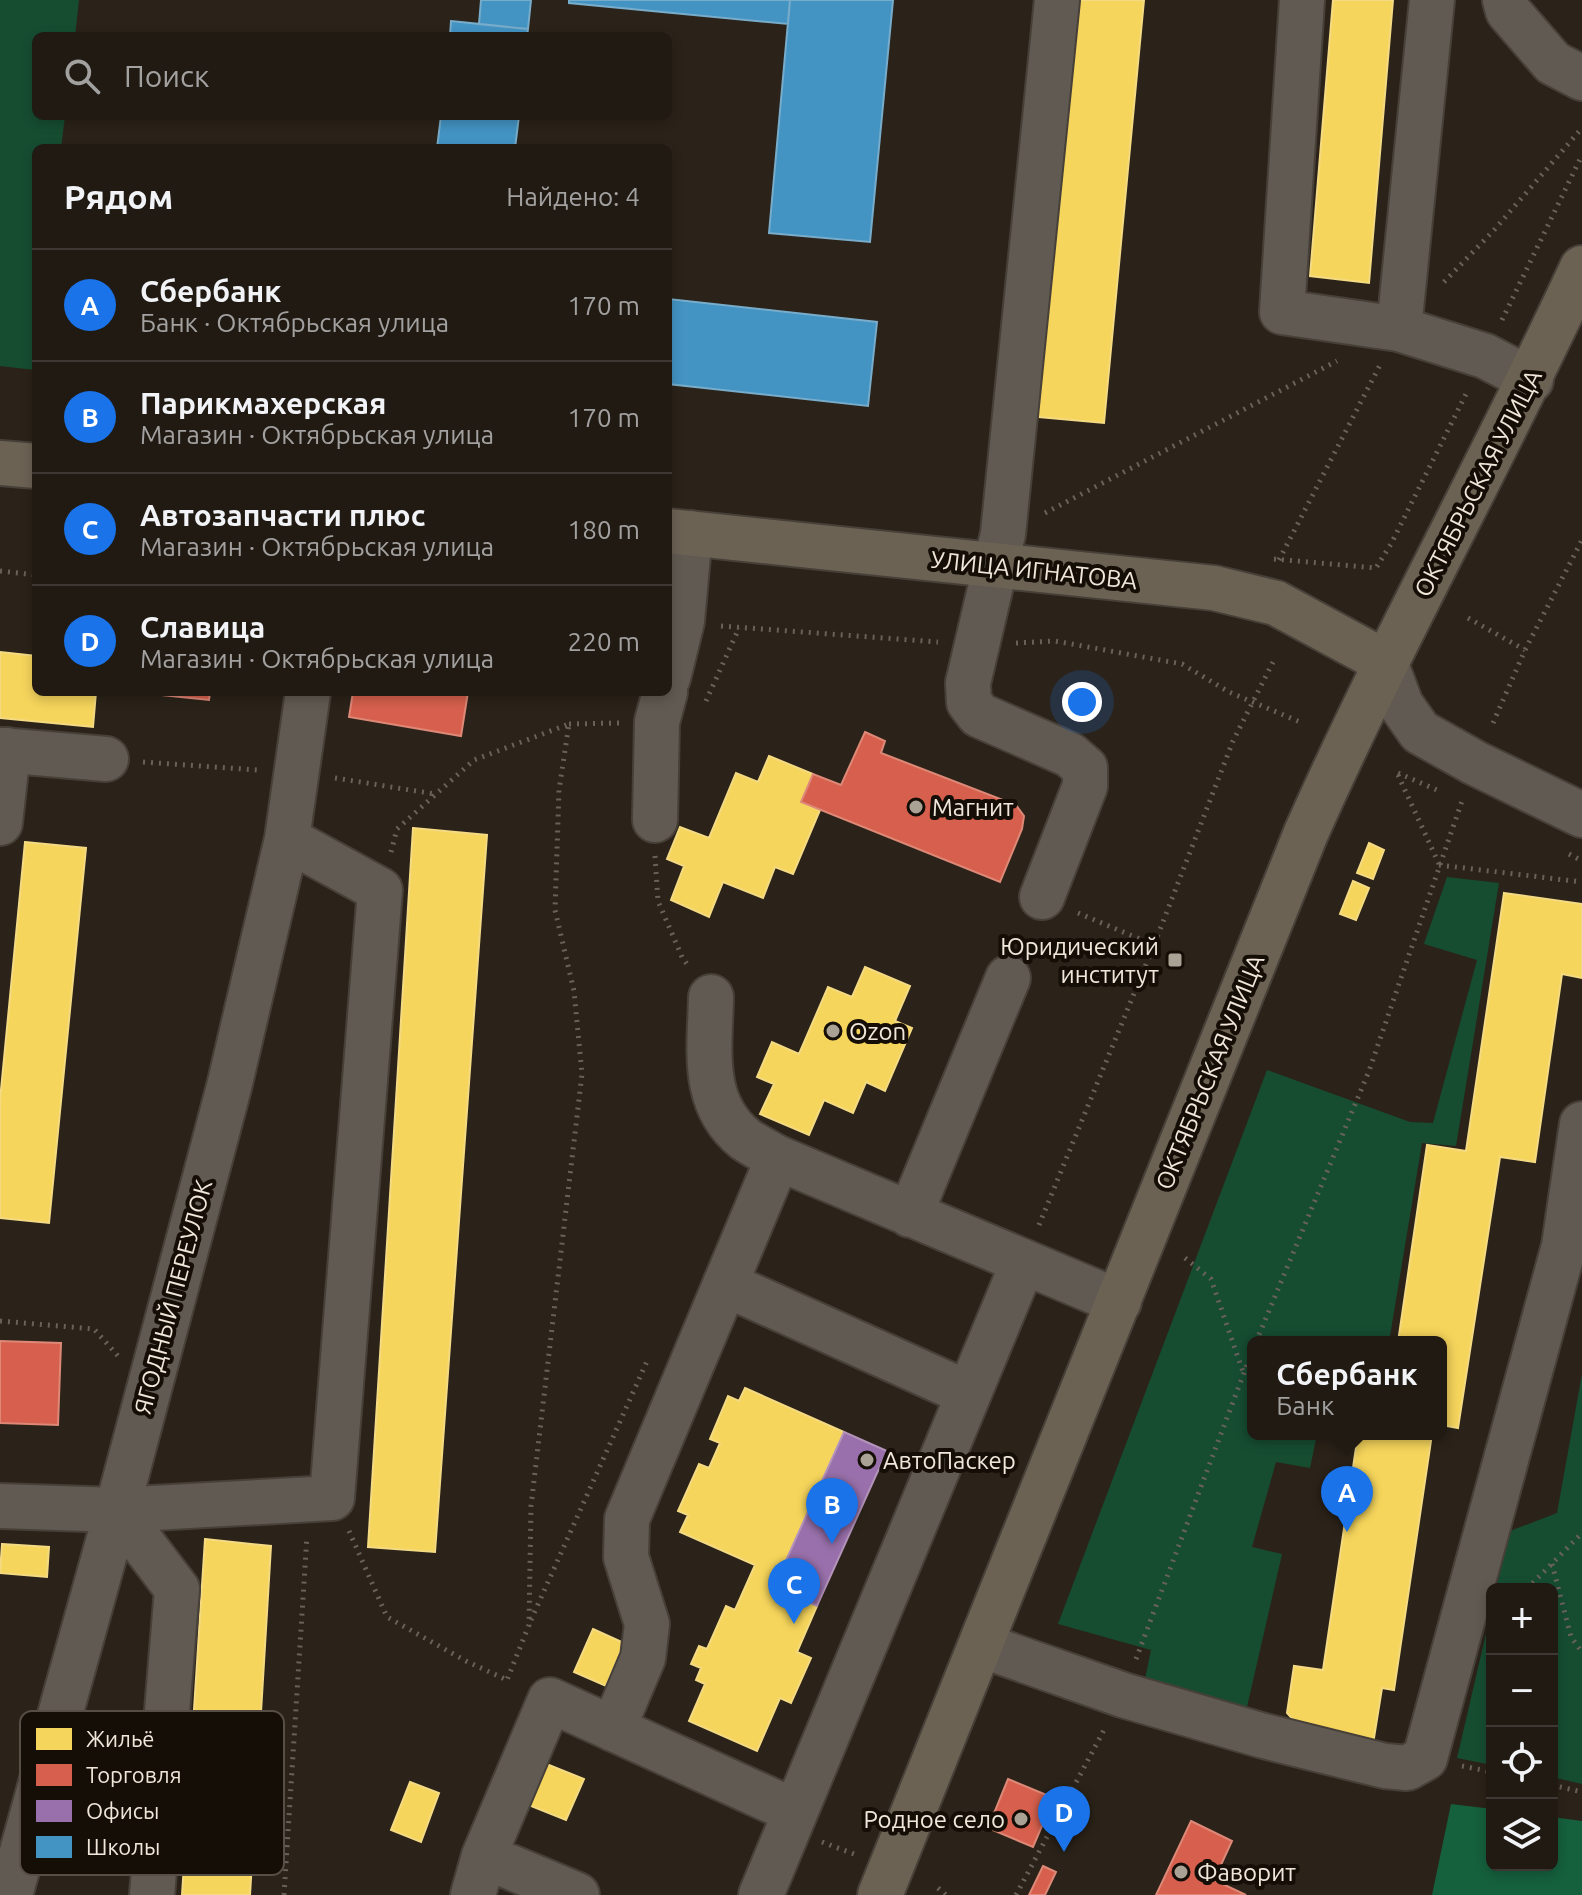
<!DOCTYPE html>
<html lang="ru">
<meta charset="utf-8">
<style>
:root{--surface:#201a13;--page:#28231c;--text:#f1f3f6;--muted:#a2a1a0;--line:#3d3833;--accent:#1a73e8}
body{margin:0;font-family:Ubuntu,sans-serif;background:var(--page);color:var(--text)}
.controls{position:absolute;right:24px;bottom:24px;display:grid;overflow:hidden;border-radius:12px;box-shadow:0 4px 12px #0003}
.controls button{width:72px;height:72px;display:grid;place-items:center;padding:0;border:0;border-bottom:2px solid var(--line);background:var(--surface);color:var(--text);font:40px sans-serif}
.you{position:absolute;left:1082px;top:702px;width:28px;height:28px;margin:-20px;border:6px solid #fff;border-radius:50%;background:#1a73e8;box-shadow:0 0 0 12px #1a73e833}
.badge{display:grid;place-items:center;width:52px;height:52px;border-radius:50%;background:var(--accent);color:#fff;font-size:26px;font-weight:700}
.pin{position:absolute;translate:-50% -66px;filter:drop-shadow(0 2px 4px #0008)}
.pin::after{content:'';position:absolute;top:42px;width:28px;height:24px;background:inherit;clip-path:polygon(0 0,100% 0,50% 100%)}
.popup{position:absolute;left:1247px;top:1336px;width:200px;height:104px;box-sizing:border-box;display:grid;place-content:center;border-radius:12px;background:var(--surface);filter:drop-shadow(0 2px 6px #0005);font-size:26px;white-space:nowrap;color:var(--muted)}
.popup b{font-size:30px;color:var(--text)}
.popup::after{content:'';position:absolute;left:50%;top:100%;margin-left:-16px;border:16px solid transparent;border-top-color:var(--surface)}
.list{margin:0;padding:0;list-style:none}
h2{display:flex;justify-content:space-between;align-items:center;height:104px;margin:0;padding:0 32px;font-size:34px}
h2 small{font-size:26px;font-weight:400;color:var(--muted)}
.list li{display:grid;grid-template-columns:52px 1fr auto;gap:24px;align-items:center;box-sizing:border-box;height:112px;padding:0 32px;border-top:2px solid var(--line)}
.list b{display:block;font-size:30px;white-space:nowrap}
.list p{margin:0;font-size:26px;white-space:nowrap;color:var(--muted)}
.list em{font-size:26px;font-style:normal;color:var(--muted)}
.icon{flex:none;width:44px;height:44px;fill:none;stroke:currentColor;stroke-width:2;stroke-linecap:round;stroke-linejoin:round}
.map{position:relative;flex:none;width:1582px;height:1895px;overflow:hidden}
.search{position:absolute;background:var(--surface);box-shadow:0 4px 12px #0003;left:32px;top:32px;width:640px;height:88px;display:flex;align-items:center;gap:20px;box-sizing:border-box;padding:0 28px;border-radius:12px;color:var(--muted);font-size:30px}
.panel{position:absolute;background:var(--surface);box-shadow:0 4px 12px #0003;left:32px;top:144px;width:640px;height:552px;border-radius:12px}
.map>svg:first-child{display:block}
.green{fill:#164d31}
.forest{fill:#15603d}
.homes{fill:#f6d55c;stroke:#f4da82;stroke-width:2}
.shops{fill:#d6604d;stroke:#de8877;stroke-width:2}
.offices{fill:#9970ab;stroke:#b393b9;stroke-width:2}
.schools{fill:#4393c3;stroke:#77acca;stroke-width:2}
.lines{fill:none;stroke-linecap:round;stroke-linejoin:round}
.minor-casing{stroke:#474038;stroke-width:48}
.major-casing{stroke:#474038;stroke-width:48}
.path{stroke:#68625a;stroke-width:5;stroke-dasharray:2 6;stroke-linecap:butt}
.minor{stroke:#615a52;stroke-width:44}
.major{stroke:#6c6254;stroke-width:44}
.poi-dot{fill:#aba296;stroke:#150e07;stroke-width:3}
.labels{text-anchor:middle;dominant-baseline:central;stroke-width:8;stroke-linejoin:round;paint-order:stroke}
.street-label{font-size:24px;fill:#f0e6da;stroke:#150e07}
.poi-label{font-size:24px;fill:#f0e6da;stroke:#150e07;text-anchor:start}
.key{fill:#150e07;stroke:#574f46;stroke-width:2}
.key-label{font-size:22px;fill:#f0e6da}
</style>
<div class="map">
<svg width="1582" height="1895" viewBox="0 0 1582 1895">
<rect width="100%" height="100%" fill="#2b2319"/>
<path class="green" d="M0 0H79L75 36H36V116H65L61 148H36L35 370 0 366Z
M1447 877 1499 883 1456 1146 1422 1143 1389 1342H1253V1434H1317L1310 1468 1276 1462 1252 1547 1282 1554 1247 1707 1145 1679 1151 1650 1058 1624 1267 1070 1410 1122 1433 1123 1477 960 1424 944Z
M1582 1374V1784L1552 1777V1589H1496L1510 1531 1557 1513Z
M1492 1608V1765L1457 1758Z"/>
<path class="forest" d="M1451 1804 1492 1809V1865H1552V1817L1582 1821V1895H1432Z"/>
<path class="homes" d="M1070 0H1144L1104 423 1028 416Z
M1333 0H1393L1369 283 1310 276Z
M0 652 36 656V692H96L93 727 0 718Z
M769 756 813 774 801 802 820 810 793 874 775 867 763 898 723 882 709 917 671 900 684 866 667 859 680 827 709 838 736 773 758 782Z
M413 828 487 835 435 1552 368 1547Z
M25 842 86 848 49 1223 0 1218V1100Z
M1369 843 1384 850 1373 879 1357 873Z
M1353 881 1369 888 1356 920 1340 914Z
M1504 893 1582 904V978L1562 974 1535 1162 1500 1157 1458 1428 1441 1425V1342H1398L1427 1145 1466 1151Z
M865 967 910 986 895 1021 912 1028 885 1091 866 1082 853 1113 824 1100 809 1135 760 1114 774 1084 757 1077 772 1042 799 1054 828 987 852 997Z
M745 1388 844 1432 774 1587 817 1606 797 1652 811 1658 791 1703 780 1698 757 1751 689 1721 705 1684 696 1680 701 1668 691 1664 699 1646 707 1649 726 1606 735 1610 755 1565 680 1532 688 1515 678 1511 699 1464 709 1468 720 1443 710 1439 728 1396 739 1401Z
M1358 1434H1432L1394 1690 1382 1688 1373 1744 1306 1734 1287 1713 1294 1666 1323 1670Z
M205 1539 271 1546 250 1895H182Z
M2 1544 49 1547 47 1577 0 1573Z
M593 1629 624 1643 606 1686 574 1672Z
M544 1763 584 1779 566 1820 526 1804Z
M410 1782 439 1793 421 1842 391 1830Z"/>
<path class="shops" d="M161 692H210L209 700 160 695Z
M353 692H468L461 736 349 717Z
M865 732 885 741 881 753 1016 805 1024 816 1022 829 1000 882 801 802 813 774 841 785Z
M0 1341 61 1343 58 1425 0 1423Z
M1008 1779 1054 1798 1033 1847 988 1828Z
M1191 1821 1232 1841 1214 1880 1246 1895H1156Z
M1043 1866 1056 1872 1045 1895H1029Z"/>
<path class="offices" d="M844 1432 887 1451 817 1606 774 1587Z"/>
<path class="schools" d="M481 0H531L528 29 479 24Z
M569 0H790L788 24 569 3Z
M790 0H893L870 242 769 233Z
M451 21 528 29 527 36H450Z
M441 116H519L515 148H437Z
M668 299 877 322 868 406 668 384Z"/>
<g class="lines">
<g class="minor-casing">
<path id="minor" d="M1302 0 1282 312 1399 329 1485 356 1531 380
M1505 0 1508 11 1553 63 1582 78
M1399 329 1432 0
M1385 662 1401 705 1420 732 1475 763 1582 815
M668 678 682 621 690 533
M0 750 106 759
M655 820 657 722 665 692
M0 823 8 750
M1042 897 1085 786V768L1070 755 979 715 969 702 968 683 1003 534 1057 0
M711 997C710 1048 700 1103 745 1139 755 1146 767 1152 778 1158L1119 1302
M910 1215 1008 978
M725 1284 967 1393
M0 1506 117 1510 332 1498 380 890 287 839
M117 1510 177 1589 152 1895
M981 1645 1123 1695 1264 1736 1385 1766 1407 1768 1425 1758 1564 1246 1582 1124
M613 1729 643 1658 647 1624 626 1557 627 1519 778 1158
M484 1856 577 1895
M10 1895 117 1510 229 1087 287 839 308 692
M473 1895 484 1856 550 1700 794 1811
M761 1895 1023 1263"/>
</g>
<g class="major-casing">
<path id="major" d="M0 463 36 466
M668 531 1214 588 1276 603 1385 662
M880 1895 1306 833C1391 641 1494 459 1582 268"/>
</g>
<path class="path" d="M1444 282 1495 229 1582 128
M1502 320 1582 155
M1045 513 1337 361
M1274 559 1376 568 1391 544 1468 390
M1279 560 1380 365
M0 571 36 575
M1468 618 1525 650
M721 626 938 642
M1016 643 1055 641 1182 664 1229 692 1300 722
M706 701 739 628
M1493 723 1525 650 1582 540
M569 724 620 723
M143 762 257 770
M1398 773 1437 790
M1398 775 1439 864
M335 778 435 794
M391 852 397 829 474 760 569 724 559 790 555 910 574 991 582 1074 531 1506 529 1625 507 1680
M1569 854 1582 861
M655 856 658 901 682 957 689 967
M1439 865 1582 882
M1078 913 1154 945
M1039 1225 1154 945 1233 741 1273 662
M1185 1258 1211 1279 1243 1372
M0 1321 94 1329 118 1356
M1256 1342 1369 1071 1462 801
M349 1531 387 1617 466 1661 507 1680
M1552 1564 1571 1637 1582 1652
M1527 1589 1582 1533
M531 1620 648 1359
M1136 1659 1253 1349
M1462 1766 1492 1772
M1552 1785 1582 1792
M822 1842 854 1854
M938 1888 946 1895
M284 1895 307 1536
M1016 1895 1104 1730"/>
<use href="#minor" class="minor"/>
<use href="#major" class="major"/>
</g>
<g class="poi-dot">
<circle cx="916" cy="807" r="8"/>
<rect x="1167" y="952" width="16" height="16" rx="4"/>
<circle cx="833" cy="1031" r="8"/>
<circle cx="867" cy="1460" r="8"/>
<circle cx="1021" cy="1819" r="8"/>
<circle cx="1181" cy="1872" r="8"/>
</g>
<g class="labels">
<g class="street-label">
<text transform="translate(1478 483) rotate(-63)">ОКТЯБРЬСКАЯ УЛИЦА</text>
<text transform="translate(1034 570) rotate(6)">УЛИЦА ИГНАТОВА</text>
<text transform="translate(1210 1072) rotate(-68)">ОКТЯБРЬСКАЯ УЛИЦА</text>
<text transform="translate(173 1297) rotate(-75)">ЯГОДНЫЙ ПЕРЕУЛОК</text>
</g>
<g class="poi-label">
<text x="932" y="807">Магнит</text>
<text x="1159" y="946" text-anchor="end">Юридический<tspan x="1159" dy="28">институт</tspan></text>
<text x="849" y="1031">Ozon</text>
<text x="883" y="1460">АвтоПаскер</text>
<text x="1005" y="1819" text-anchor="end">Родное село</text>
<text x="1197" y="1872">Фаворит</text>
</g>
</g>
<rect x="20" y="1711" width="264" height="164" rx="12" class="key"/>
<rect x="36" y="1728" width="36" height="22" fill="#f6d55c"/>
<rect x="36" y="1764" width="36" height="22" fill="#d6604d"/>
<rect x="36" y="1800" width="36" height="22" fill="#9970ab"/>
<rect x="36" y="1836" width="36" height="22" fill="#4393c3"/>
<g class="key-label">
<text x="86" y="1747">Жильё</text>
<text x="86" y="1783">Торговля</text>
<text x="86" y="1819">Офисы</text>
<text x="86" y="1855">Школы</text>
</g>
</svg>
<div class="controls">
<button>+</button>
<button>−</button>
<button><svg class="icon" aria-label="locate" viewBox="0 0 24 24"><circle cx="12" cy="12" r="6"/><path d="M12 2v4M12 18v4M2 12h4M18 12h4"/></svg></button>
<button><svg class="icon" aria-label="layers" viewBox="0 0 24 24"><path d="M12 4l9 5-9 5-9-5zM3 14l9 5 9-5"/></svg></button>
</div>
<div class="you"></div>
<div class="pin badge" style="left:1347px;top:1532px">A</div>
<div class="popup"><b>Сбербанк</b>Банк</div>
<div class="pin badge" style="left:832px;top:1544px">B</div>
<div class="pin badge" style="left:794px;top:1624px">C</div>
<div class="pin badge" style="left:1064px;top:1852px">D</div>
<div class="search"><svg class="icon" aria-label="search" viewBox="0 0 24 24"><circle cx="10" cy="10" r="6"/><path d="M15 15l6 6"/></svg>Поиск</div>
<section class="panel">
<h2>Рядом<small>Найдено: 4</small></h2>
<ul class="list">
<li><span class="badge">A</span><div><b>Сбербанк</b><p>Банк · Октябрьская улица</p></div><em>170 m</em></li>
<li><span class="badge">B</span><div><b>Парикмахерская</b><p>Магазин · Октябрьская улица</p></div><em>170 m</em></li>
<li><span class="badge">C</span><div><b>Автозапчасти плюс</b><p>Магазин · Октябрьская улица</p></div><em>180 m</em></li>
<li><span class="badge">D</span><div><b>Славица</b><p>Магазин · Октябрьская улица</p></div><em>220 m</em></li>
</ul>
</section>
</div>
